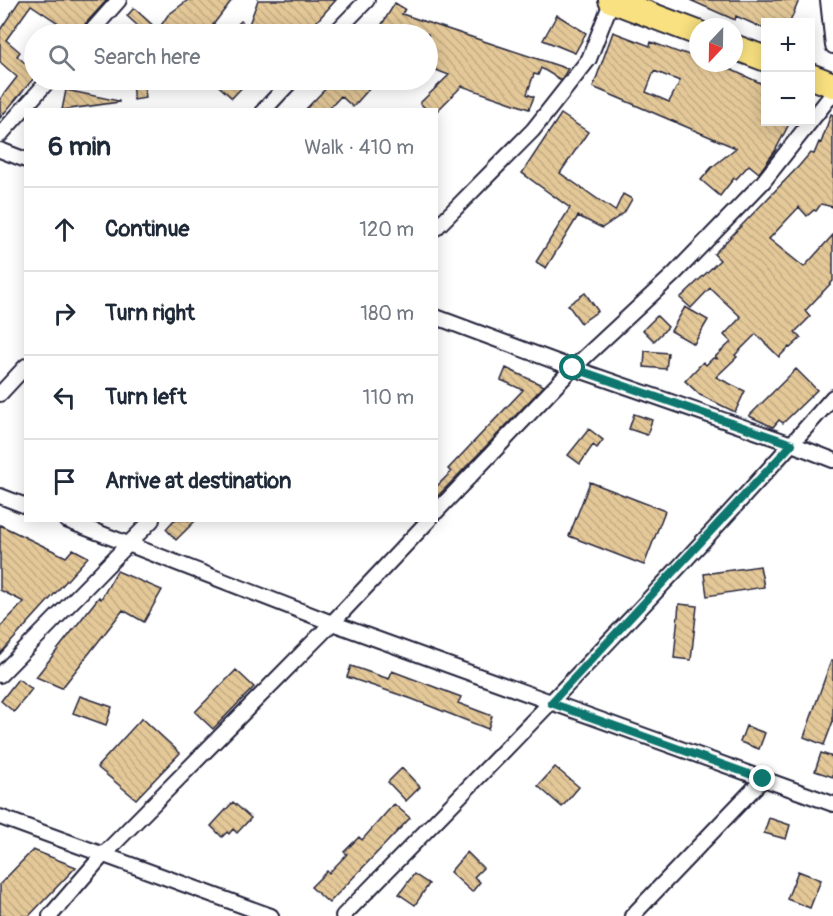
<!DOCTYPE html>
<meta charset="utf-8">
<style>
:root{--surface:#fff;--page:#f6f6f7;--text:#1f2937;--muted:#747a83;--line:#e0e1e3}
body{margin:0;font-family:Pangolin,sans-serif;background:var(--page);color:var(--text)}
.controls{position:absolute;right:18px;top:18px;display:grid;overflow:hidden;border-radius:0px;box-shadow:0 3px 15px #0003}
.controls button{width:54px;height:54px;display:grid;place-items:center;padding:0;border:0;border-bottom:2px solid var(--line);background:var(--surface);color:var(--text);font:30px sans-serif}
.compass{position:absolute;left:689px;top:18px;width:54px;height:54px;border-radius:50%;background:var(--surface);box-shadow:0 3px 15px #0003;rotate:202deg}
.stop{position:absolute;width:18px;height:18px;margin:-14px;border:4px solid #0f766e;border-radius:50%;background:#fff}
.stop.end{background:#0f766e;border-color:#fff;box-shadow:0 2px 6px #0008}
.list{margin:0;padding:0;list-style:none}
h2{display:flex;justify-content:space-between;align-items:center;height:78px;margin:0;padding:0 24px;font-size:26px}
h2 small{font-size:20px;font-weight:400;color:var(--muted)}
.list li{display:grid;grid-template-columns:39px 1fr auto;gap:18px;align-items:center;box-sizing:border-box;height:84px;padding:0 24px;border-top:2px solid var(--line)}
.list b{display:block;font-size:22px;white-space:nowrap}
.list em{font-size:20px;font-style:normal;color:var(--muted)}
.icon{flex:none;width:33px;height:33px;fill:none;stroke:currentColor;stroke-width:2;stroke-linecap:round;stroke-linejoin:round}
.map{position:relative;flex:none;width:833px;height:916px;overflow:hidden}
.search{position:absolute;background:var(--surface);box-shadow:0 3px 15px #0003;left:24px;top:24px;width:414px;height:66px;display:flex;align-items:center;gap:15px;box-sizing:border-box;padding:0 21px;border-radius:33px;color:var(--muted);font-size:22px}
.panel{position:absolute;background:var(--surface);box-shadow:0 3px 15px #0003;left:24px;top:108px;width:414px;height:414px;border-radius:0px}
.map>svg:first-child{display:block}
.building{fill:url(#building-back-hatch);stroke:#22223b;stroke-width:1.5;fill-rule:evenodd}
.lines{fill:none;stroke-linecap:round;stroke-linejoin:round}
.street-casing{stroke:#22223b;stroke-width:18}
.highway-casing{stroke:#22223b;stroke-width:28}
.street{stroke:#fff;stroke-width:14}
.highway{stroke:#f9e181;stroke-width:24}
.route{stroke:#0f766e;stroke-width:8}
</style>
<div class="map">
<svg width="833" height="916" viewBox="0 0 833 916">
<defs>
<pattern id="building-back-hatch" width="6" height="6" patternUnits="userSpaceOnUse" patternTransform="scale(1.5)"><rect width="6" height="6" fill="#e4c898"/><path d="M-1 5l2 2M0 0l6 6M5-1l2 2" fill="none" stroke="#c3ac84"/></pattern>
</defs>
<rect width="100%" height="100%" fill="#fff"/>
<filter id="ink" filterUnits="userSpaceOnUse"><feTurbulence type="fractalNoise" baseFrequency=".0167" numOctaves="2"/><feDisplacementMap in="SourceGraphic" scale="12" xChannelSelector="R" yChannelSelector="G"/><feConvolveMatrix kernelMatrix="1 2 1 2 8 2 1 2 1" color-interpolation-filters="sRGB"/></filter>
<g filter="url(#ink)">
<path class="building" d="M20 0H107L76 34H63L67 29 31 5 6 40 20 52 17 56 34 71V78L0 118V99L17 77 0 62V30Z
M188 0H232L206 34H147L127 16 134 8 158 30 168 15Z
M258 0H336L310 29 316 34H228L241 21 248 27Z
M690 0H799L790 22H765V29L736 16 735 20Z
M395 3 405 9 402 14 568 69 561 80 541 68 538 75 534 74 527 94 534 97 529 109 462 86 438 110H427L420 103 449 75 428 67V34H376Z
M557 15 586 33 575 53 543 40Z
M613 32 650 46 651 42 680 53 681 52 698 58V63H710L722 68 723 66 765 85V122H790L775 151 759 173 749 165 736 179 734 178 720 196 701 180 711 168 736 148 593 87ZM654 71 680 81 669 102 646 92Z
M212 80H249L232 98Z
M334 80H377L353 107 341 96 328 110H305Z
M144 83 146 98 134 100 132 85Z
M66 90 119 101V102L62 110Z
M561 114 588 132 560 173 615 211 623 194 632 199 624 213 602 228 578 216 546 268 536 262 570 208 522 173Z
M831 114 833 115V207L821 204 816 211 814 210 807 216 799 207 769 239 804 267 833 235V281L805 311 810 317 795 332 801 338 790 348 789 347 779 357 756 334 735 355 737 357 716 377 745 391 735 412 700 395 685 381 703 362 706 365 713 358 718 359 715 357 731 342 724 335 741 317 710 288 691 308 680 298 720 260 714 254 799 166 810 153 814 154 819 142 821 143Z
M585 293 598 311 581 323 568 305Z
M685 307 708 320 694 344 671 331Z
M657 316 668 327 654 341 643 330Z
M645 351 668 353 666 369 644 367Z
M506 368 544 386 436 498V487L451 472 448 469 523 390 501 380Z
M796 369 817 390 783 423 779 420 773 427 749 416Z
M634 414 652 420 647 435 629 429Z
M589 429 603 440 597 448 593 445 580 464 568 455Z
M590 482 665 511 644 565 569 536Z
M174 520H196L176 540 166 529Z
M0 525 66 557 73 549 88 557 0 654V627L24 602 0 590Z
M760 566 764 587 707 596 704 574Z
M117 571 162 590 144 622 123 610 62 688 36 677 99 597 101 599Z
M679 604 697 606 691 660 674 658Z
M831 661H833V721L824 745 804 737Z
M351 666 389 679 392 671 461 697 458 703 492 716 488 729 412 699 347 677Z
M236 670 254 687 213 729 195 712Z
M18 679 32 689 14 712 1 701Z
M80 696 112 707 106 725 73 713Z
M142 718 180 753 136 799 97 767Z
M746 726 765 733 759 749 740 742Z
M821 753 833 757V777L815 771Z
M555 767 579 787 562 807 538 786Z
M402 768 420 787 406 801 388 782Z
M233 802 251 818 237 833 233 829 229 834 227 832 222 837 211 826Z
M394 804 410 818 329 903 311 887 327 871 329 873 347 854 344 852 359 837 362 840Z
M769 818 790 825 786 839 764 833Z
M33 850 76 867 29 916H0V884Z
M467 852 483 868 474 877 480 882 472 892 450 872Z
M798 871 821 880 810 908 787 899Z
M414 874 429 884 415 905 399 894Z"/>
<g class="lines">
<g class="street-casing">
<path id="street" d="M828 0 833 46
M89 34 119 0
M334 34 367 0
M264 110 292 80
M0 135 49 80
M0 150 26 160
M436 228 533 130 589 59 612 0
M436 317 573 368 792 444 833 460
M0 394 26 366
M0 496 26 506
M436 512 573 368 674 274 763 182 833 93
M66 520 332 623 833 804
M0 675 152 520
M0 817 271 916
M50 916 102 856 332 623 429 520
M343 916C509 746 676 576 833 397
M632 916 763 779"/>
</g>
<g class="highway-casing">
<path id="highway" d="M611 0 698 33
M734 47 766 59
M810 76 833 85"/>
</g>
<use href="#street" class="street"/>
<use href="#highway" class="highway"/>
</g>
</g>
<g class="lines" filter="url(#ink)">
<path class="route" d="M573 368 792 444 551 703 763 779"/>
</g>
</svg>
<div class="controls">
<button>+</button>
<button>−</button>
</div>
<svg class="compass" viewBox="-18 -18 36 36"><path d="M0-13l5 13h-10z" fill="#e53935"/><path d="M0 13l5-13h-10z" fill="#747a83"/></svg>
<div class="stop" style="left:573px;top:368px"></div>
<div class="stop end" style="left:763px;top:779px"></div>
<div class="search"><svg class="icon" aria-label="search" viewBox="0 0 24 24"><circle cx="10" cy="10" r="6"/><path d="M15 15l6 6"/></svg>Search here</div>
<section class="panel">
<h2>6 min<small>Walk · 410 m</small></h2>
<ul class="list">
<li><svg class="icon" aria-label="ahead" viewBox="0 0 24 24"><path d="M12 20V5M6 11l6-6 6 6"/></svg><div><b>Continue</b></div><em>120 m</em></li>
<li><svg class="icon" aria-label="right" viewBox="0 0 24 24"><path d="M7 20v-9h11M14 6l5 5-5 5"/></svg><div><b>Turn right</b></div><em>180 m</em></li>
<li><svg class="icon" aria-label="left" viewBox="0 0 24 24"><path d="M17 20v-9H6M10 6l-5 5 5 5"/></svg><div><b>Turn left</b></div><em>110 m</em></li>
<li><svg class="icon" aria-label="arrive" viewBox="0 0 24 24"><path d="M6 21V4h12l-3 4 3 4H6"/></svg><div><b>Arrive at destination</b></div></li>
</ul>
</section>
</div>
